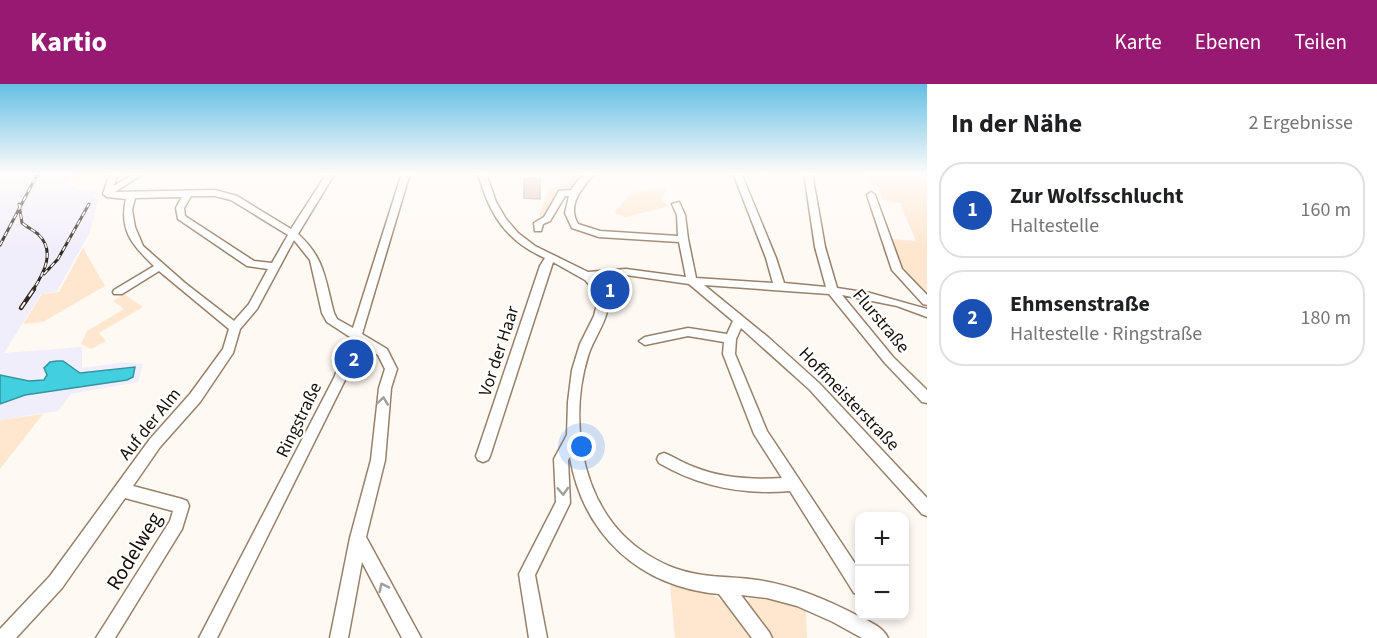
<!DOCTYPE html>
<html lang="de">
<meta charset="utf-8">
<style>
:root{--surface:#fff;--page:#f2f2f2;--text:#202124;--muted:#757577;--line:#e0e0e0;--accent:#971972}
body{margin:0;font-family:"Source Sans 3",sans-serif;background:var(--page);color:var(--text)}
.controls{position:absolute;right:18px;bottom:18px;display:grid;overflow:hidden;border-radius:12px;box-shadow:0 3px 9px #0003}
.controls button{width:54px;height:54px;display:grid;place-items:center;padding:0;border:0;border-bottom:2px solid var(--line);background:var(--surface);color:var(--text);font:30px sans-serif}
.you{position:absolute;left:582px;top:363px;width:21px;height:21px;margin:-15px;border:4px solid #fff;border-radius:50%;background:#1a73e8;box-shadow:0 0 0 9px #1a73e833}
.badge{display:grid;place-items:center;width:39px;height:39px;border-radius:50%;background:var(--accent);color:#fff;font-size:20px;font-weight:700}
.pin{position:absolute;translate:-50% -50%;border:3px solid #fff;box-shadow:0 2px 6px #0006}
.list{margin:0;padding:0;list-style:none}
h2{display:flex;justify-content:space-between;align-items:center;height:78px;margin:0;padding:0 24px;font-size:26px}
h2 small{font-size:20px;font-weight:400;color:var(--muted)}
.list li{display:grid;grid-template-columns:39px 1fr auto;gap:18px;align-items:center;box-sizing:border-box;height:96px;margin:0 12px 12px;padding:0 12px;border:2px solid var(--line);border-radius:24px}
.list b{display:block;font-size:22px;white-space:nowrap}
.list p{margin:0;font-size:20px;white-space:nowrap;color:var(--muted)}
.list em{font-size:20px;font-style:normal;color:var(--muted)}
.map{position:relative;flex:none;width:927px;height:554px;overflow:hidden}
header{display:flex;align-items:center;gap:36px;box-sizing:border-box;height:84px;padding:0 30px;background:var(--accent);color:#fff}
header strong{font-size:28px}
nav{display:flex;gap:33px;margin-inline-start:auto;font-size:21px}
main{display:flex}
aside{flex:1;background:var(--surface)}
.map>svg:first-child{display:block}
.industrial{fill:#f1eefc}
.green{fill:#fee6cf}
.water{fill:#42cfdf;stroke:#35959e;stroke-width:1.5}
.building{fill:#e0c0b0;stroke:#c3a494;stroke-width:1.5}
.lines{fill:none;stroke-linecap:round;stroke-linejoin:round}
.minor-casing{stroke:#98816a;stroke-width:3}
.minor{fill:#fff;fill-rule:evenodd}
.rail-far1-casing{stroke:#312922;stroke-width:3}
.rail-casing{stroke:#312922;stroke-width:4.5}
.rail-far1{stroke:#fff;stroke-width:1.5;stroke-dasharray:5;stroke-linecap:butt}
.rail{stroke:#fff;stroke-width:2;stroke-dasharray:7;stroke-linecap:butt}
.oneway{stroke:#a29e9b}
.labels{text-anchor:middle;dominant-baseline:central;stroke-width:4.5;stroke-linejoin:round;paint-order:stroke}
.street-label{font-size:18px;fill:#160d06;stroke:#fff}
.near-street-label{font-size:21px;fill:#160d06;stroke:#fff}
</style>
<header>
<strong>Kartio</strong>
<nav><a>Karte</a><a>Ebenen</a><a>Teilen</a></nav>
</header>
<main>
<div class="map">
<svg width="927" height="554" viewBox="0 0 927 554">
<rect width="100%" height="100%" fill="#fff9f4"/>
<path class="industrial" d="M0 89H78L63 103H77L76 106 99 104 94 112 98 116 90 148 57 207 41 210 4 269 82 263V284L126 278 143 280 138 298 71 310 58 327 0 336Z"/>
<path class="green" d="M864 89H927V212L902 187 892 155 916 157 900 119 882 116 878 104Z
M573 92 579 93 571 105 558 109 544 132 539 131 549 104 565 102Z
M661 103 666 107 661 116 669 122 626 133 614 129 631 109Z
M83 164 105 202 43 238 23 240 42 210 59 208Z
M124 210 143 223 99 249 106 257 91 265 81 260 87 247 124 225 113 217Z
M43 330 0 385V336Z
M670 501 707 507 738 528 750 514 780 518 806 526 807 554H675Z"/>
<path class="water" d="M57 277H63L80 289 135 283 133 293 127 296 25 311 0 320V291L29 297 44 296 47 291 44 284 50 278Z"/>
<path class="building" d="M531 93 540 95V115L524 114V95Z"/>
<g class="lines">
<g class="minor-casing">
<path id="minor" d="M110 89H118L114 102 135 89H144L115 108 215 106 237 112 291 145 327 89H335L298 150C325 174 325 196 334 229L337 235 353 244 402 89H410L362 250 387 265 397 285 391 304 385 376 366 453 421 554H402L362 478 348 554H330L350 454 371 376 379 304 385 285 378 271 359 259 346 294 217 554H199L334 294 350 253 327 238 322 229 310 176 294 156 257 225 240 245 233 269 200 318 160 363 133 402 182 415 187 417 189 422 182 445 115 554H96L170 437 173 427 125 414 62 504 16 554H0V545L50 492 150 355 190 310 223 265 229 245 159 187 122 210H114L113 208 114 206 154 182C132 161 119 146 126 115L107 113 103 110ZM191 112H215L231 116 288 151 272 179 254 177 185 132 184 124ZM182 113 176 124 178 135 247 182 268 185 249 220 234 237 185 199 143 162 135 143 132 126 135 114Z
M478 89H486L496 118 506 135 518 149 535 162 588 188 626 185 686 193 679 158 599 153 572 144 565 129 569 112H565L550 137 543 140 541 147H535L534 139 544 133 559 107 571 106C578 96 582 89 595 89 583 103 566 120 578 140L600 147 678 152 677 131 672 120 679 118 685 131 688 155 696 194 773 199 766 174 733 89H741L776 174 784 199 826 203 815 163 804 89H812L825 163 837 204 870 209 927 225V233L897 222 842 211 893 273 927 306V319L922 318 885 279 829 210 704 201 769 254 819 299 927 414V432L922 430 810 306 741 244 736 255 735 270 767 347 860 487V511L854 509 790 407C743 411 700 403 659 379L657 375 659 371 664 369C674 373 683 379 694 383 721 394 752 396 782 394L754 350 723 270 724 258 688 252 645 261 639 257 645 253 688 244 727 250 733 237 689 200 626 191 594 193C601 201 608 210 608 221 607 238 593 255 588 272 570 331 579 406 623 451 638 466 657 478 677 485 703 494 730 492 757 496 793 501 828 516 860 533 870 538 883 543 888 554H862L833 538 797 522 767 514 741 511 769 548 772 554H752L719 510C640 503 583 451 570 373L568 376 570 419 535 491 547 554H529L519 490 556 418 554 375 567 351 568 318 572 286 580 260 594 232 597 220 592 204 585 196 553 178 490 372 488 376 483 378 478 376 476 372 540 182 545 174C506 157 489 130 478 89Z
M871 108 875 111 902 185 927 211V221L923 220 892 186 867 111Z"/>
</g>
<use href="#minor" class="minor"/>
<g class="rail-far1-casing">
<path id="rail-far1" d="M19 120 22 139C27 143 33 146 38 150 56 167 44 189 33 206
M0 161 38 89
M44 190 58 175 89 120"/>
</g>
<g class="rail-casing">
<path id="rail" d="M21 224 34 205"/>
</g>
<use href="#rail-far1" class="rail-far1"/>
<use href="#rail" class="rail"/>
</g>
<defs><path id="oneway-chevron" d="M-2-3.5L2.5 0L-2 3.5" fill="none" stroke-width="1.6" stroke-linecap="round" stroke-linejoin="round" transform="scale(1.5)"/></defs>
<g class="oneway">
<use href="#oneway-chevron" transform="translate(383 317) rotate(-82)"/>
<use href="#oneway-chevron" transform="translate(563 407) rotate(87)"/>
<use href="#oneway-chevron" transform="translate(383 503) rotate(-116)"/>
</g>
<linearGradient id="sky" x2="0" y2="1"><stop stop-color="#65bfe4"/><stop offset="0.54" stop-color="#fffcfa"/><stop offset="1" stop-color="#fffcfa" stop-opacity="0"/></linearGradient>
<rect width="927" height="166" fill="url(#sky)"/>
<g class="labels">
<g class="street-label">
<text transform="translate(881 237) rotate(50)">Flurstraße</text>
<text transform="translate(499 267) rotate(-72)">Vor der Haar</text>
<text transform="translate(849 315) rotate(46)">Hoffmeisterstraße</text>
<text transform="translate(299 336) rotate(-64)">Ringstraße</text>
<text transform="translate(150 340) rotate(-51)">Auf der Alm</text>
</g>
<g class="near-street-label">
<text transform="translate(134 467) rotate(-59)">Rodelweg</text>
</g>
</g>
</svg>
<div class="controls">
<button>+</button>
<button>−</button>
</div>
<div class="you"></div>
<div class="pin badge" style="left:610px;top:206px;background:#1a4fb4">1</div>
<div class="pin badge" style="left:354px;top:275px;background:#1a4fb4">2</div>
</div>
<aside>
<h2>In der Nähe<small>2 Ergebnisse</small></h2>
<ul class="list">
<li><span class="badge" style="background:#1a4fb4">1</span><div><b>Zur Wolfsschlucht</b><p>Haltestelle</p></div><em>160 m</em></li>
<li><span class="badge" style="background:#1a4fb4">2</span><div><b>Ehmsenstraße</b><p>Haltestelle · Ringstraße</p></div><em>180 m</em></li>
</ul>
</aside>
</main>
